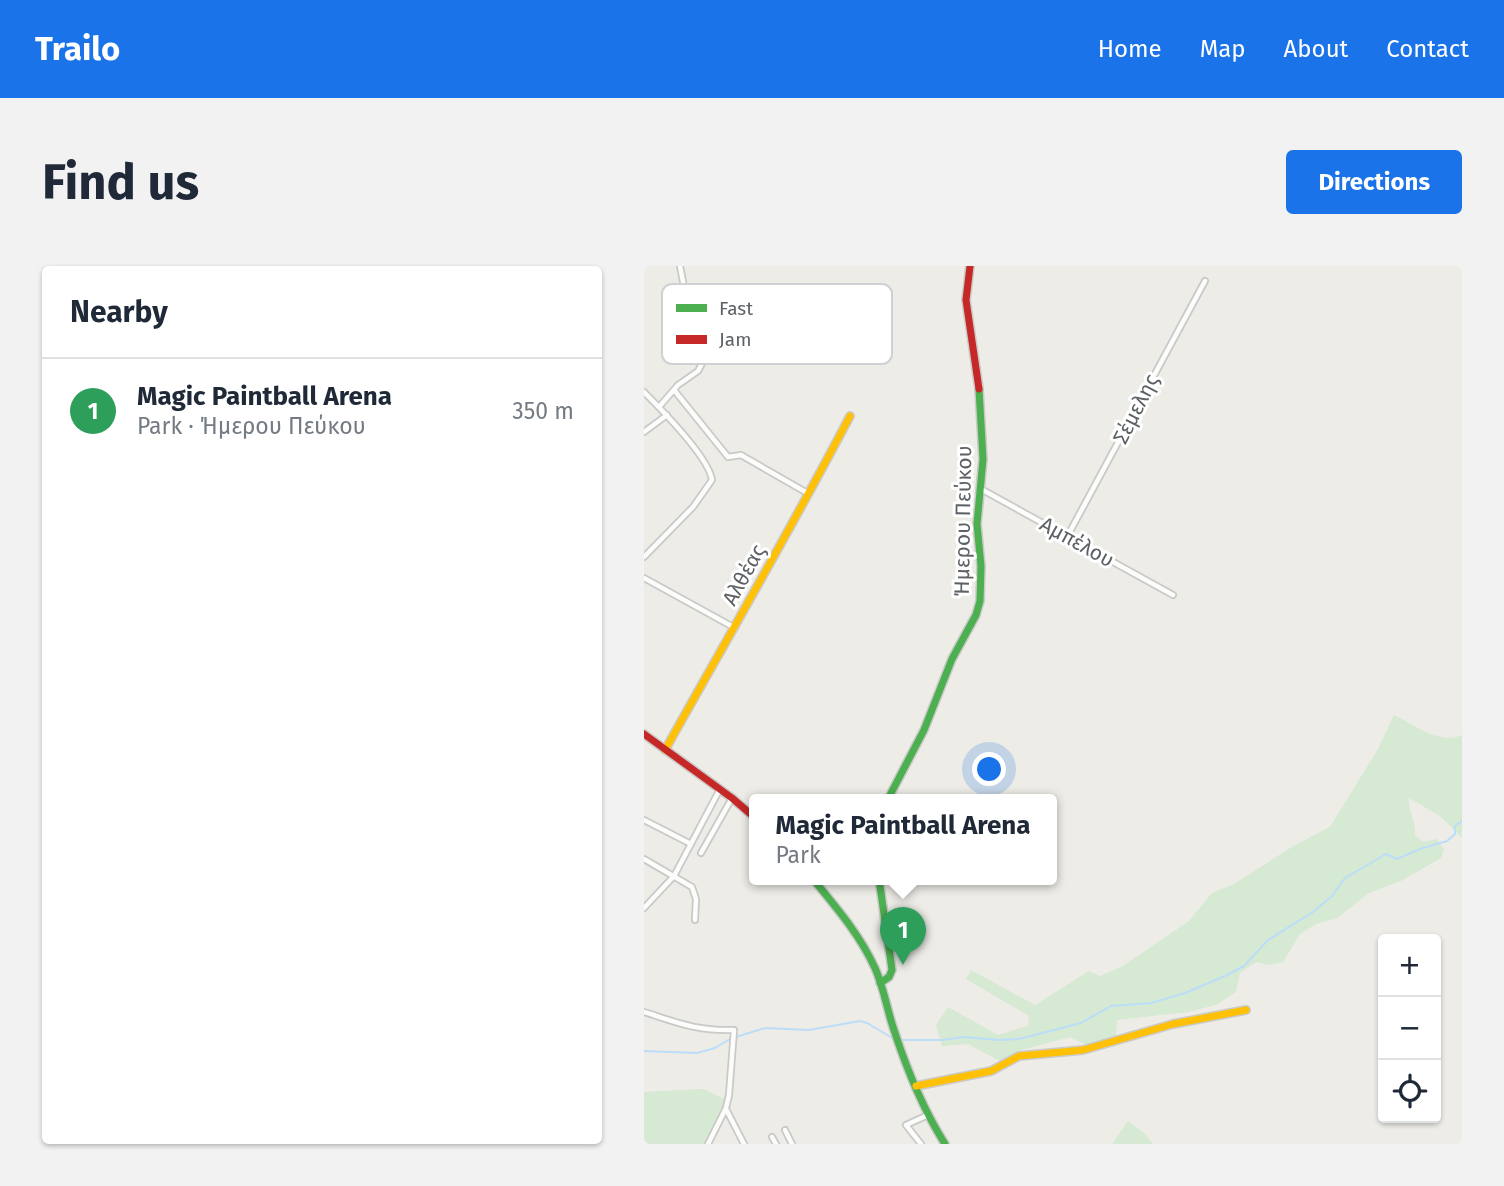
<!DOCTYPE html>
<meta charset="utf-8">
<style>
:root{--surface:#fff;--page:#f2f2f3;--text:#1f2937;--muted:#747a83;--line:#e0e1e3;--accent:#1a73e8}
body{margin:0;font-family:"Fira Sans",sans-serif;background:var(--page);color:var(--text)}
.controls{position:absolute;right:21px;bottom:21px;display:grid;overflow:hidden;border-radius:7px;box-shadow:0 2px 5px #0004}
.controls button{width:63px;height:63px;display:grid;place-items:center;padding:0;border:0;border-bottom:2px solid var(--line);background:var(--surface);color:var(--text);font:35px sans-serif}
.you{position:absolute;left:346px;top:504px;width:24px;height:24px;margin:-18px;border:5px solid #fff;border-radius:50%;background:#1a73e8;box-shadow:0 0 0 10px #1a73e833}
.badge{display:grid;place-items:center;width:46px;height:46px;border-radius:50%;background:var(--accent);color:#fff;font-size:23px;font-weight:700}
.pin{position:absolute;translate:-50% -58px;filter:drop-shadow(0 2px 4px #0008)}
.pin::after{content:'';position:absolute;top:37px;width:24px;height:21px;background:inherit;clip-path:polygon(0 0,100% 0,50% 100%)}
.popup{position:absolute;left:105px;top:528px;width:308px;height:91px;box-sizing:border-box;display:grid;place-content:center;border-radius:7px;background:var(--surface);filter:drop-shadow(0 2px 5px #0005);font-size:23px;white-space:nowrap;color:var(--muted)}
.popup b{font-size:26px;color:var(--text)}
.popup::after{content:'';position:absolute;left:50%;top:100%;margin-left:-14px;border:14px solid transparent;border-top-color:var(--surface)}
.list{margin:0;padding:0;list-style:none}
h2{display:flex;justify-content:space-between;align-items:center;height:91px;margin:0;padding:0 28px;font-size:30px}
h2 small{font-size:23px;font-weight:400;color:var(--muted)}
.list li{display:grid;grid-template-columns:46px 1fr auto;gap:21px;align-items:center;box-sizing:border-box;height:105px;padding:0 28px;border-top:2px solid var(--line)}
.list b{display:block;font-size:26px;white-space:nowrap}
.list p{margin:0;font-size:23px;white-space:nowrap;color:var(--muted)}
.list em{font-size:23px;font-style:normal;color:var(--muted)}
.icon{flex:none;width:38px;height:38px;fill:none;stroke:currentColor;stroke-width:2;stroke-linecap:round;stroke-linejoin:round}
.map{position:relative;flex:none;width:818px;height:878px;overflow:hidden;border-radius:7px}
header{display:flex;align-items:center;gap:42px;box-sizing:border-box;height:98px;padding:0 35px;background:var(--accent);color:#fff}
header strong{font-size:33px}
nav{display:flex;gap:38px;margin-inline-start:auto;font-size:24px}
.intro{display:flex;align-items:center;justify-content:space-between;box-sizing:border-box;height:168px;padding:0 42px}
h1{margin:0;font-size:49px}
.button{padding:18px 32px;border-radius:7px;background:var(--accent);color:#fff;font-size:24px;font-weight:700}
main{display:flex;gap:42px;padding:0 42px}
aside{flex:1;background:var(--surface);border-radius:7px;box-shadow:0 2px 5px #0004}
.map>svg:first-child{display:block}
.green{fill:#d5e9d3}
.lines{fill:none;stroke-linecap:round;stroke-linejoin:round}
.stream{stroke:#bcddf7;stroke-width:2}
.street-casing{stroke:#c9c9c8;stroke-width:8}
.fast-casing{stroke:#cacac9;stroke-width:10}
.slow-casing{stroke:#cacac9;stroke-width:10}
.jam-casing{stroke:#cacac9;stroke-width:10}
.street{stroke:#fcfcfb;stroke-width:4.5}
.fast{stroke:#4caf50;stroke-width:7}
.slow{stroke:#ffc107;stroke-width:7}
.jam{stroke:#c62828;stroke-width:7}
.labels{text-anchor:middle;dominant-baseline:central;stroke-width:6;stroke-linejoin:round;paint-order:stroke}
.street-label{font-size:21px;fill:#5d6165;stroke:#fff}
.key{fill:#fff;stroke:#ced0d1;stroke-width:2}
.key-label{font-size:19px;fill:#5d6165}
</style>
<header>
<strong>Trailo</strong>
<nav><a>Home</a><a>Map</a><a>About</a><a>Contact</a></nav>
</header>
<div class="intro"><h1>Find us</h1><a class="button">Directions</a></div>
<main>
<aside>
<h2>Nearby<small></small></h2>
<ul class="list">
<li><span class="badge" style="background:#2e9e5b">1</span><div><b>Magic Paintball Arena</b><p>Park · Ήμερου Πεύκου</p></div><em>350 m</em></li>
</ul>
</aside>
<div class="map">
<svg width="818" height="878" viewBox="0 0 818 878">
<rect width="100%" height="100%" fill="#edece7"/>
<path class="green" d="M750 449C769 458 797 480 818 469V572L796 550 765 532C764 546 772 555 771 569L779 576 793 573 800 584 797 592 759 614 725 627 693 652 672 658 656 668 639 696 625 699 612 696 596 707 592 726 572 739 544 746 473 754 472 770 443 779 426 771 374 785 358 796 324 778 298 780 292 759 304 741 354 769 384 760 385 750 322 713 327 704 391 739 445 705 456 710 479 700 545 655 568 627 590 618 651 579 686 561 734 483Z
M59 823 80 833 79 842 62 878H0V826Z
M484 855 500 867 509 878H468Z"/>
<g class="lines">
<path class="stream" d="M92 771 121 762 165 764 216 755 223 757 250 773
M256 774H299L319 771 355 774 375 773 437 757 467 740 507 737 541 727 581 710 600 700 624 674 669 646 688 630 701 612 742 588 753 593 776 583 803 575 811 568V560L818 555
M0 785 53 787 71 782 86 773"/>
<g class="street-casing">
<path id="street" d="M30 124 84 191 97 189 165 228
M0 126C17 143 65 192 68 214L49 241 0 291
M15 141 34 119 54 105 61 92 44 42 36 0
M0 166 23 149
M337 223 529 329
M423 271 561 15
M0 312 91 362
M0 554 47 578
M57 587 88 532
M0 593 48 621 52 633 51 654
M0 642 30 610 76 523
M0 746C35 757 52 765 90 764L85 829 82 842 64 878
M82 843 100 878
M141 864 148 878
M128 871 132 878
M277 878 262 859 284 849"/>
</g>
<g class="fast-casing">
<path id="fast" d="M244 533 280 464 308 393 332 349 336 335 337 300 333 258 339 193 335 123
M169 613C192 641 216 669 231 702 240 722 243 744 250 764 263 804 279 843 301 878
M235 613 248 704 245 711 236 717"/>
</g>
<g class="slow-casing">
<path id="slow" d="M21 484C83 373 147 263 206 150
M272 820 347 805 375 790 439 784 529 758 602 744"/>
</g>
<g class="jam-casing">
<path id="jam" d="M326 0 322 34 335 123
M0 468 88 532 110 551"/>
</g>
<use href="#street" class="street"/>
<use href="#fast" class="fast"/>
<use href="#slow" class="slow"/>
<use href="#jam" class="jam"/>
</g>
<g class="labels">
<g class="street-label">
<text transform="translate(492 143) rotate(-63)">Σέμελης</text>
<text transform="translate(319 255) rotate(-89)">Ήμερου Πεύκου</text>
<text transform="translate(433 276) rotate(29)">Αμπέλου</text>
<text transform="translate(100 309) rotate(-61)">Αλθέας</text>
</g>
</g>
<rect x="18" y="18" width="230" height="80" rx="10" class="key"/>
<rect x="32" y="38" width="31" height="8" fill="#4caf50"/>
<rect x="32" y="69" width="31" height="9" fill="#c62828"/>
<g class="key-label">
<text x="75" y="49">Fast</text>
<text x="75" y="80">Jam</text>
</g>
</svg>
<div class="controls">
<button>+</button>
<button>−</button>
<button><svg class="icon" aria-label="locate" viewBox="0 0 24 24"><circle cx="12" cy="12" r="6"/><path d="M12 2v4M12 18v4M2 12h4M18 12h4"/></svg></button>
</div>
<div class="you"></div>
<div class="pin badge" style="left:259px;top:699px;background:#2e9e5b">1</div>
<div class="popup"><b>Magic Paintball Arena</b>Park</div>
</div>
</main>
